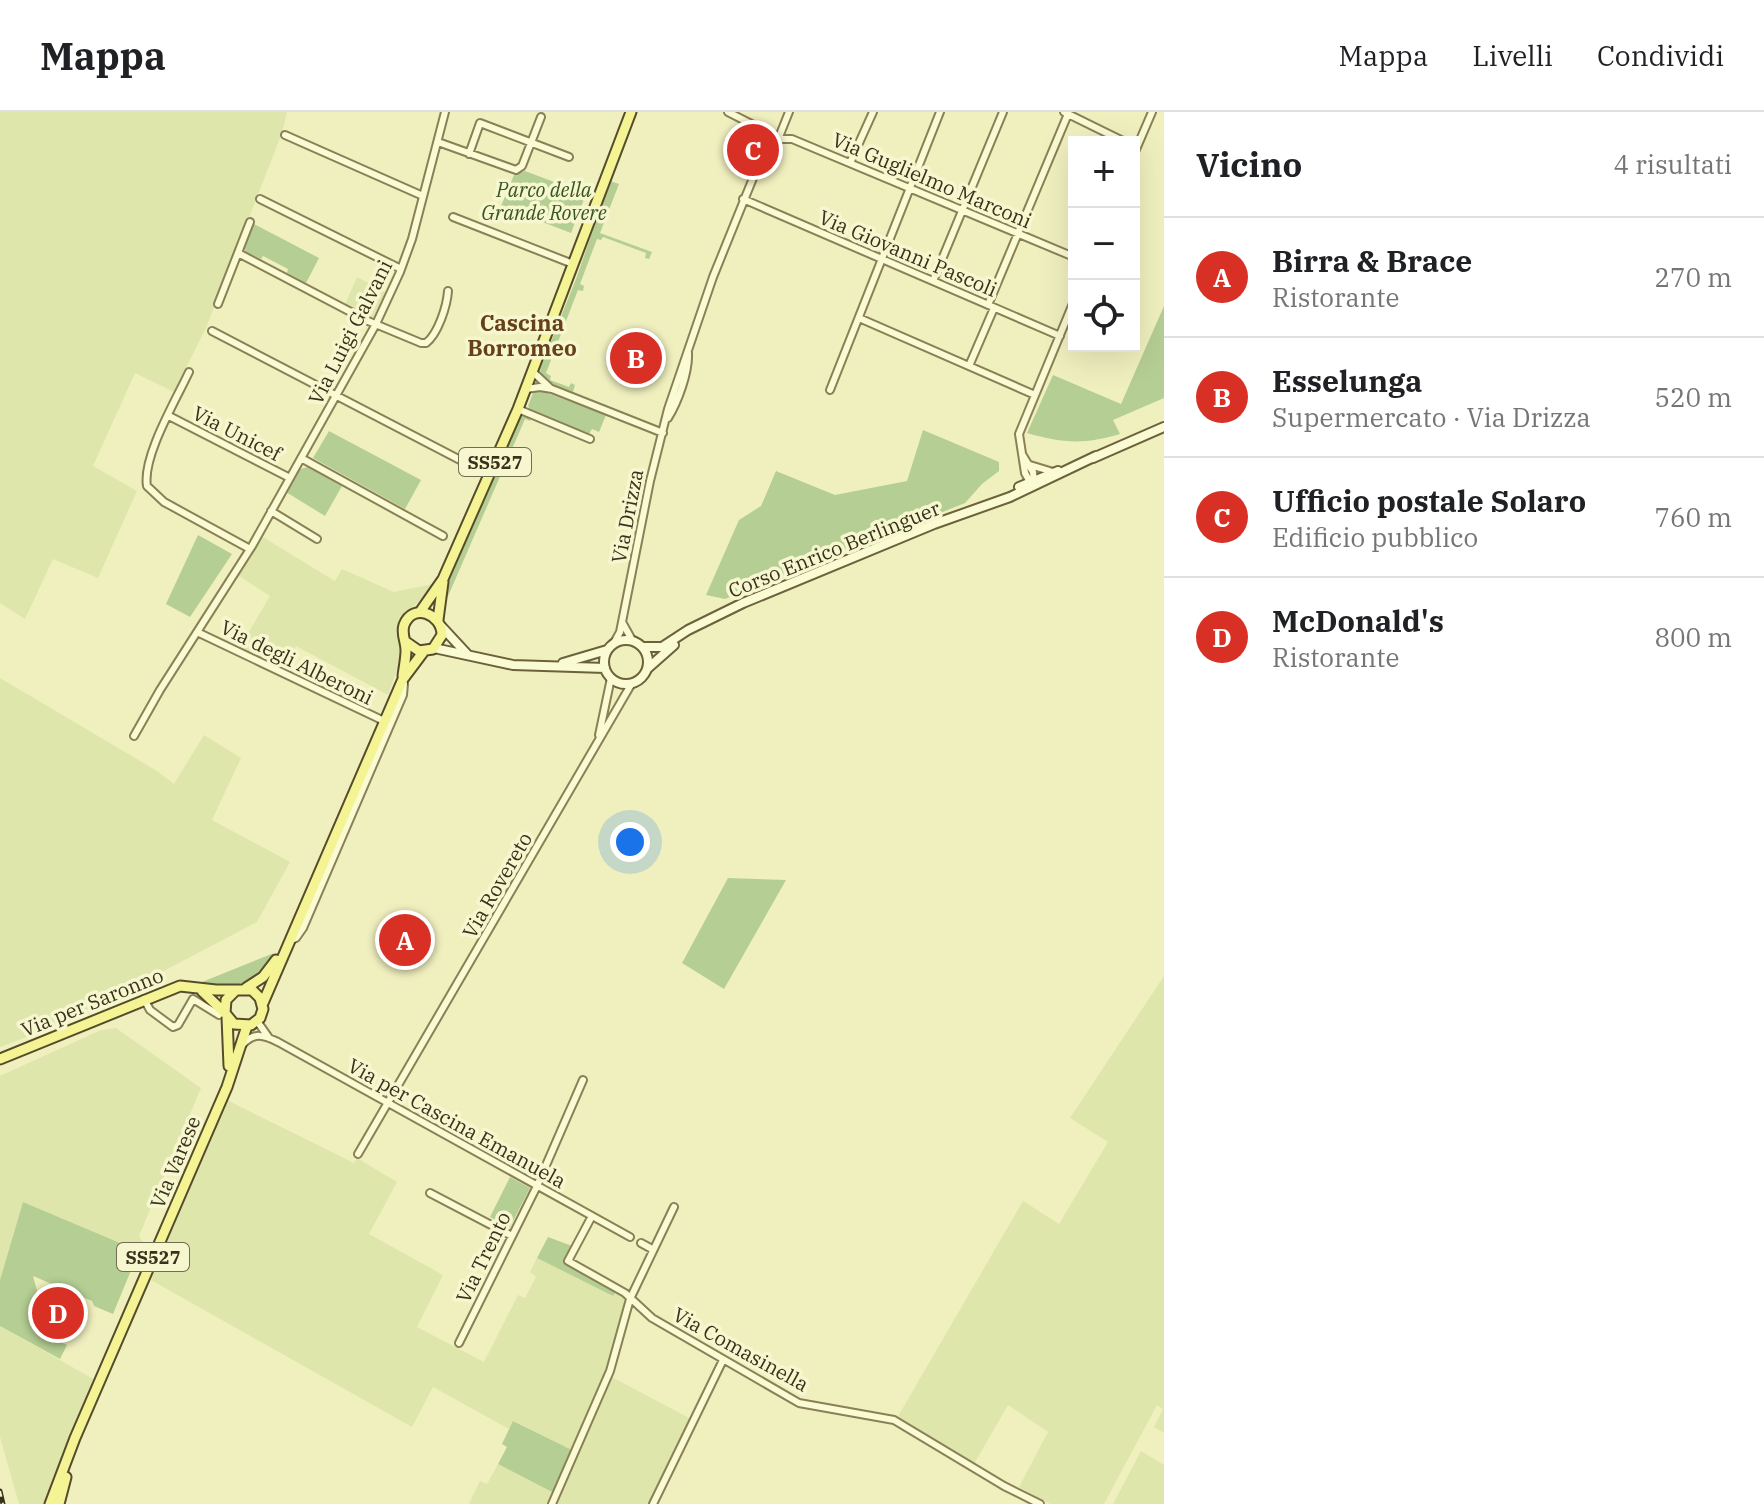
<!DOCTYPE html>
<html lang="it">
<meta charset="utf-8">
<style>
:root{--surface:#fff;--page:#f6f6f6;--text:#202124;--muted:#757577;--line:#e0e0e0;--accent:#d93025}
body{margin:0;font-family:"IBM Plex Serif",serif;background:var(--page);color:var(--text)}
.controls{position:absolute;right:24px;top:24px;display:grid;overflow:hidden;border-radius:0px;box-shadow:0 8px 32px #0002}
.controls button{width:72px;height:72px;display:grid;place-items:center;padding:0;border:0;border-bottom:2px solid var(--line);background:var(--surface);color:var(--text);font:40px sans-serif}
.you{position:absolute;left:630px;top:730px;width:28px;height:28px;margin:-20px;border:6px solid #fff;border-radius:50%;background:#1a73e8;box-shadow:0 0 0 12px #1a73e833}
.badge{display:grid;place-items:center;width:52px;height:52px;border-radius:50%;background:var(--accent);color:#fff;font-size:26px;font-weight:700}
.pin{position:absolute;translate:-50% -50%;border:4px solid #fff;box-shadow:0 2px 8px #0006}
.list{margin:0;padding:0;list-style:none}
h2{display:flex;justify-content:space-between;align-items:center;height:104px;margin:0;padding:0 32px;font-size:34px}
h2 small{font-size:26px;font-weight:400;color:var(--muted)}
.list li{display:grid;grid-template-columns:52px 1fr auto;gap:24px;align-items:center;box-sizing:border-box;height:120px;padding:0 32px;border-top:2px solid var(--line)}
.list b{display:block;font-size:30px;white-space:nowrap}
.list p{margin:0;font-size:26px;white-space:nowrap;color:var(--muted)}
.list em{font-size:26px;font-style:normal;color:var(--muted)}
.icon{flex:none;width:44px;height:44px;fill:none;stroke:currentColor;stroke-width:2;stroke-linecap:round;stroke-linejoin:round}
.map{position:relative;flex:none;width:1164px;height:1392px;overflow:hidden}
header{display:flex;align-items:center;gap:48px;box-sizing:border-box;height:112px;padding:0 40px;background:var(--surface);border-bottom:2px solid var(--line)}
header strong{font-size:38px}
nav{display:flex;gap:44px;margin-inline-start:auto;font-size:28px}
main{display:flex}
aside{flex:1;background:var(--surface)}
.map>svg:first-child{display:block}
.farmland{fill:#dee6ac}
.green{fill:#b5ce93}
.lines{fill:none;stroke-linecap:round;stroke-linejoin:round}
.street-casing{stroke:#898057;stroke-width:10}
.secondary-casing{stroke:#6b613a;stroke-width:12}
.primary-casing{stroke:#564c2b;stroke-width:13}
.street{stroke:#fafad3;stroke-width:6}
.secondary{stroke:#fafad3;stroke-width:8}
.primary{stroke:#f5f495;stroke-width:9}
.rail-casing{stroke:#38321c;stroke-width:5}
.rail{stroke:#f6f7cf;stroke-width:2;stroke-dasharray:6;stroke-linecap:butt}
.labels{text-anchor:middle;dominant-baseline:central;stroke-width:7;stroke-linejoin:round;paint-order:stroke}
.shield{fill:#f6f7cf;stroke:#716d52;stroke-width:2}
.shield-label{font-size:18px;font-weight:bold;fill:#38321c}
.street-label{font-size:20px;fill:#38321c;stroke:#f6f7cf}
.park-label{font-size:20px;font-style:italic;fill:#395522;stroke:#f6f7cf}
.neighbourhood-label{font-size:22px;font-weight:bold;fill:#664019;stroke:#f6f7cf}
</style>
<header>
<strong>Mappa</strong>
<nav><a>Mappa</a><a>Livelli</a><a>Condividi</a></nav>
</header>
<main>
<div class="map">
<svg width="1164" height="1392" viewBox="0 0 1164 1392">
<rect width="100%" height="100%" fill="#f0f0bf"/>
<path class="farmland" d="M0 0H287L282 21 206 216 174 280 135 261 93 354 137 379 98 466 53 447 25 507 0 491Z
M357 165 387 181 373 206 345 192Z
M261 424 335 469 342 457 394 480 432 472 425 485 406 500 397 513 400 549 388 583 296 534 283 559 238 538 270 484 236 462Z
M0 566 157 659 174 672 204 623 241 646 212 708 290 750 257 810 112 886 29 924 0 935Z
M1164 864V1321L1154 1315 1163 1297 1157 1293 1104 1392H1050L1019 1375 1048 1320 1008 1293 974 1352 897 1306 1023 1089 1059 1112 1108 1030 1070 1006Z
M116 916 201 976 139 1124 143 1130 139 1139 23 1090 0 1168V964L101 918Z
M227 988 354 1051 357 1046 397 1070 369 1122 443 1163 417 1215 484 1250 518 1183 525 1186 536 1165 530 1160 537 1146 613 1184 617 1178 626 1184 607 1260 572 1338 514 1309 509 1317 433 1275 412 1315 151 1168Z
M0 1214 95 1268 53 1366 46 1392H19L0 1325Z
M610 1264 691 1307 651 1392H554Z
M1141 1339 1164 1353V1392H1113Z
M498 1352 554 1381 548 1392H469L480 1369 487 1372Z"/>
<path class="green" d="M525 59 586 82 571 121 501 94 514 63Z
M610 69 619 72 600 121 652 140 649 147 645 146 646 141 603 125 601 128 597 127 580 172 584 174 583 179 578 178 546 261 551 264 550 268 569 275 571 271 575 273 573 280 548 270 541 263 540 257 576 167Z
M252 111 319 146 306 171 287 161 288 157 263 144 261 147 246 140 243 134Z
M1164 194V286L1113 308 1120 322C1084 333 1062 331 1027 321L1053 263 1121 292Z
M539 278 606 303 599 320 592 317 589 322 531 299 528 294 533 281Z
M524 301 531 305 530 309 525 307 442 498V485L450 461 519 303Z
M923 318 999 350V359L982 372 965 391 725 487 706 483 739 408 761 394 776 359 835 383 907 369Z
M329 319 421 368 405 397 313 346Z
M308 355 342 374 325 404 286 380 300 357Z
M198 423 232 442 190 505 166 492Z
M728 766 786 768 724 877 682 851Z
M274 841C249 876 238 876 197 872Z
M510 1065 530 1076 510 1115 490 1105Z
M23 1090 139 1139 113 1202 94 1194 92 1189 33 1164 50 1225 67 1233 60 1247 0 1214V1168Z
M548 1125 572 1134 565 1147 617 1178 613 1184 537 1146Z
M513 1309 572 1338 554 1381 498 1352 507 1335 502 1332Z"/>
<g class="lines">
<g class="street-casing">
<path id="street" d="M728 0 767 20
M1064 0 1125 30
M285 23 423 84
M778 27H792L1074 145
M438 30 516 58 522 54 541 5
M469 42 480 11 569 45
M1134 42 1152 0
M764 46 777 30 789 0
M850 51 873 0
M260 87 401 157
M743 87 1060 224
M453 105 573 152
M238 141 368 209 421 231H426C438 222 447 194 448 179
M933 169 1003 0
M218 192 250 110
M988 193 1068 2
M859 206 1035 283
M212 219 489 363
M969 254 994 196
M189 260C176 288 142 345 147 374L164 390 250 437
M533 260 549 275
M526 277 540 275 552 277 663 321
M830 278 940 0
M518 297 590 327
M169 304 290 366
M668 306C678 290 689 260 688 241
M1022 342 1033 360 1034 371
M301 346 443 424
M1030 353 1053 360
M1031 372 1025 361 1019 322 1074 189
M271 399 317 427
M622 510 632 528
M197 520 384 609
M614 531 620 520 650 369 668 297 713 165 766 34
M599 623 611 566
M134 624 160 578 252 434 376 212 400 160 412 127 445 0
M289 829 296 826 303 816 403 583 404 572
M144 887 150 898 173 915 178 913 193 887 219 903
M257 909 269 926
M243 932C254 920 264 923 278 930L630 1125
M358 1042 632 571
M430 1081 512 1124
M592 1104 568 1149 625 1181 652 1206 799 1291 894 1308 1004 1374 1040 1392
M641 1131 652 1137
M459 1231 537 1074 583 968
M552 1392 610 1259 630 1187 674 1095
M653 1392 723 1248"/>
</g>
<g class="secondary-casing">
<path id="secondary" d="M1093 346 1164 315
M1019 375 1058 359
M441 514 467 542
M604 550a22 22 0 1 1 44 0a22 22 0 1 1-44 0Z
M643 535H662L688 518 743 491 934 412 1010 385 1096 344
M434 536 513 553 605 556
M563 551 607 538
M648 556 674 533"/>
</g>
<g class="primary-casing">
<path id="primary" d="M420 500 443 467 518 297 631 0
M438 508 443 470
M403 564C404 555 406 547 406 538 406 529 401 522 404 513 413 490 442 502 442 523L433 537 419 539 406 530
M246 876 263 865 276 848
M202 879 225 901
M263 891 403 567 424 539
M227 905 229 954
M0 947 180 874 216 878H252L260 886 263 897 260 906 251 913 234 912 225 901 226 888 236 878
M50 1392 75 1326 227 975 247 914
M59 1392 66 1365"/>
</g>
<use href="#street" class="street"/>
<use href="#secondary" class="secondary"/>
<use href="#primary" class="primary"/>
<g class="rail-casing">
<path id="rail" d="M0 1379 3 1392"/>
</g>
<use href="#rail" class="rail"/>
</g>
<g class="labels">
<g class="shield">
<rect x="459" y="336" width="72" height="28" rx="6"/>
<rect x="117" y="1131" width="72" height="28" rx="6"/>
</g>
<g class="shield-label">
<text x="495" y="350">SS527</text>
<text x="153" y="1145">SS527</text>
</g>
<g class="street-label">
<text transform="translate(932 68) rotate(23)">Via Guglielmo Marconi</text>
<text transform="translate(908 141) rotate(23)">Via Giovanni Pascoli</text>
<text transform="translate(350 220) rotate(-63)">Via Luigi Galvani</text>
<text transform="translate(237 321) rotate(27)">Via Unicef</text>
<text transform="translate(627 404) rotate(-79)">Via Drizza</text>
<text transform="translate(834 437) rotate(-22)">Corso Enrico Berlinguer</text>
<text transform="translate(297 550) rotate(26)">Via degli Alberoni</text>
<text transform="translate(497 773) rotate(-60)">Via Rovereto</text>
<text transform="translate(92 890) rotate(-22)">Via per Saronno</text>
<text transform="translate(457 1011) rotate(29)">Via per Cascina Emanuela</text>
<text transform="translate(175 1050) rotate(-67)">Via Varese</text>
<text transform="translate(483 1145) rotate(-64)">Via Trento</text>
<text transform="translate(741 1237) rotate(29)">Via Comasinella</text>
</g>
<g class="park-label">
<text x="544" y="77">Parco della<tspan x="544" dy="23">Grande Rovere</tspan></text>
</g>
<g class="neighbourhood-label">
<text x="522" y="210">Cascina<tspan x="522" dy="25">Borromeo</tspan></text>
</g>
</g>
</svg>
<div class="controls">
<button>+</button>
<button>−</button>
<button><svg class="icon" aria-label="locate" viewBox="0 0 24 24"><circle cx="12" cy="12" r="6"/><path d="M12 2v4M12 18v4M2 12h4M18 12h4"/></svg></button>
</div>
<div class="you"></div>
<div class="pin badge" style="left:405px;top:828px">A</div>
<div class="pin badge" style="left:636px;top:246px">B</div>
<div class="pin badge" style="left:753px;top:38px">C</div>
<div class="pin badge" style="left:58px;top:1201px">D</div>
</div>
<aside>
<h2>Vicino<small>4 risultati</small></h2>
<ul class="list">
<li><span class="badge">A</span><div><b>Birra &amp; Brace</b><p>Ristorante</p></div><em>270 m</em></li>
<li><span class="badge">B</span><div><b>Esselunga</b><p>Supermercato · Via Drizza</p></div><em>520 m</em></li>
<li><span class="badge">C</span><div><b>Ufficio postale Solaro</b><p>Edificio pubblico</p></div><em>760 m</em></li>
<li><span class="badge">D</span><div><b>McDonald's</b><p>Ristorante</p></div><em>800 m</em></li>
</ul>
</aside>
</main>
